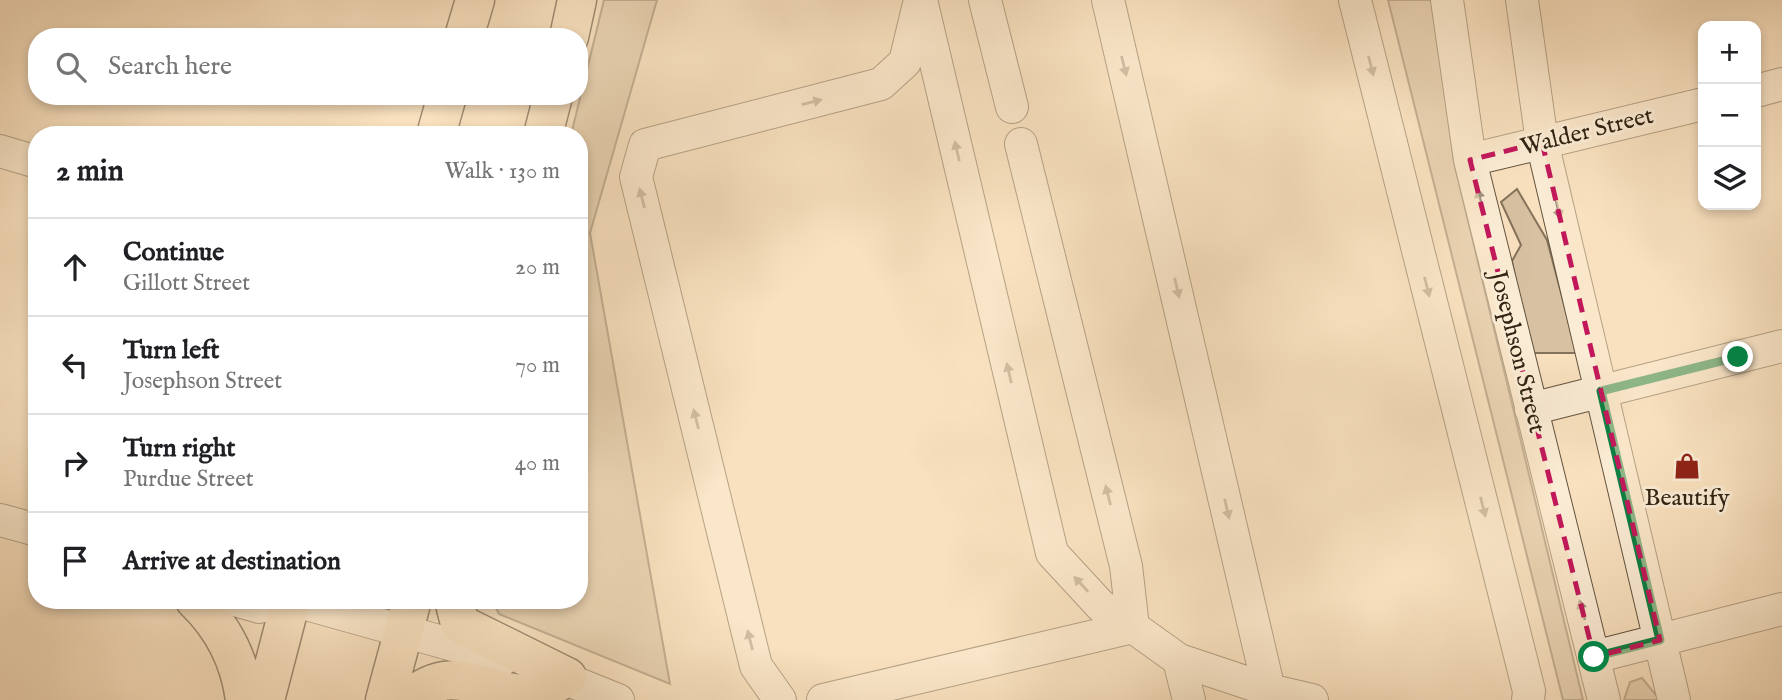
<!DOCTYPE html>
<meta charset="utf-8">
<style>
:root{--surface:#fff;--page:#f6f6f6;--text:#202124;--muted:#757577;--line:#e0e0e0}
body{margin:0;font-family:"IM FELL English",serif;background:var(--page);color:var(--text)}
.controls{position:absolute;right:21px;top:21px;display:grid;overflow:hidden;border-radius:14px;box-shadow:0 4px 10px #0003}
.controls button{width:63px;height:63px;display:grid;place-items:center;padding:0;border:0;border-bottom:2px solid var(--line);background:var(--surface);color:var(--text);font:35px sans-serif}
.stop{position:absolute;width:21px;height:21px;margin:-16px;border:5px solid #0b8043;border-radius:50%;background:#fff}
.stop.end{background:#0b8043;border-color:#fff;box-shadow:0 2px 7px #0008}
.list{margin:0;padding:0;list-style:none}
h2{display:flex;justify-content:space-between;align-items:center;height:91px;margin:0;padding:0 28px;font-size:30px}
h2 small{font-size:23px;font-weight:400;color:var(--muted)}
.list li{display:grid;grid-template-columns:46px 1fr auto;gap:21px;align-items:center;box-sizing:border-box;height:98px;padding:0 28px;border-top:2px solid var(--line)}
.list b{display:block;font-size:26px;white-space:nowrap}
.list p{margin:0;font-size:23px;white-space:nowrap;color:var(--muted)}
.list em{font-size:23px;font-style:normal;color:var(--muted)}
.icon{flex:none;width:38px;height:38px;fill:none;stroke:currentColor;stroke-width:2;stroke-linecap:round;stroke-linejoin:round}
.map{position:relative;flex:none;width:1782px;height:700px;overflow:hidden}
.search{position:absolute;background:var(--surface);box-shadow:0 4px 10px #0003;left:28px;top:28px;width:560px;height:77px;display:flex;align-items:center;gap:18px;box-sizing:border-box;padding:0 24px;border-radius:28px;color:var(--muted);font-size:26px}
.panel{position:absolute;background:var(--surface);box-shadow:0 4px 10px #0003;left:28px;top:126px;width:560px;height:483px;border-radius:28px}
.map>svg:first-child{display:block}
.green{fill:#d7c1a2;stroke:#84725b;stroke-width:2}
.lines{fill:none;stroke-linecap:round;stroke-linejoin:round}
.minor-casing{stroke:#63533f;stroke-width:34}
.major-casing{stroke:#312414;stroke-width:41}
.minor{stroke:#fbecd5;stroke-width:32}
.major{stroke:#f9e1bf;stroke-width:38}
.oneway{fill:#a0927e}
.route{stroke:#0b8043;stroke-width:9}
.marked{fill:none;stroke:#c2185b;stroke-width:5;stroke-dasharray:14 9;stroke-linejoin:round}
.labels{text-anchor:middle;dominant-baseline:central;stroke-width:6;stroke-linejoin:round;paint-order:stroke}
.street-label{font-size:24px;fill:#312414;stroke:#fbecd5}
.poi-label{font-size:24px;fill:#312414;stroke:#fbecd5}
</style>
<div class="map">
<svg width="1782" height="700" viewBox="0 0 1782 700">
<rect width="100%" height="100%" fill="#f9e1bf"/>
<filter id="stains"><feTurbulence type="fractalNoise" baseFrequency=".00286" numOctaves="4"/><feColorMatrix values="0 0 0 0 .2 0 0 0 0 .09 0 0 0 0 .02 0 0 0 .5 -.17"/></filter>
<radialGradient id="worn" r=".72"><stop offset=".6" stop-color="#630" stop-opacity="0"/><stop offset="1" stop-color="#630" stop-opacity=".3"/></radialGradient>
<path class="green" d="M604 0H657L590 233 670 684 499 614 492 600H579V135H571Z
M1388 0H1433L1454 162 1583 700H1563Z
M1517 189 1547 240 1577 353H1530L1512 261 1521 245 1501 202Z
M1642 678 1660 700H1624L1630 682Z"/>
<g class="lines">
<g class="minor-casing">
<path id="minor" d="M985 0 1012 107
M1108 0 1269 690
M1355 0 1529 691 1528 700
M1447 0 1470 160 1604 700
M1522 0 1542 142 1674 700
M922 4 1052 553 1101 606 1133 627
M1756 91 1782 84
M1021 144 1126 566 1133 627 1179 660 1269 690 1312 700
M0 151 37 162
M1470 160 1703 104
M1531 409 1782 346
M0 520 37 530
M235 600 259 607 290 600
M292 600 503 659
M1594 657 1782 609
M1179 660 1189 700
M546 671 618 700
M780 700 756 666 636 177 645 145 881 84 905 62 920 0
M823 700 1133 627"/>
</g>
<g class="major-casing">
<path id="major" d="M464 37 475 0
M569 37 577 0
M436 135 447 96
M543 135 553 96
M195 600C224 628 240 660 245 700
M454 600 460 624 567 677
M265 700 291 600
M385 700 412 600
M408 700C451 661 479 691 527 695 538 695 556 683 567 677"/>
</g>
<use href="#minor" class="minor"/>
<use href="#major" class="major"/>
</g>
<defs><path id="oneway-solid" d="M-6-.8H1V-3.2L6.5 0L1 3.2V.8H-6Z" transform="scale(1.75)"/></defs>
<g class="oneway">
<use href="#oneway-solid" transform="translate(1124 66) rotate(76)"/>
<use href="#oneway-solid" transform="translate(1371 66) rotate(76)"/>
<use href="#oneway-solid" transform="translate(812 102) rotate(-14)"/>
<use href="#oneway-solid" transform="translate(957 151) rotate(-103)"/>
<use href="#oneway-solid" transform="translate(642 198) rotate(-104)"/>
<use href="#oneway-solid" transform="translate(1480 199) rotate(-104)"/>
<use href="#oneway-solid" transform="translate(1558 209) rotate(77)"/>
<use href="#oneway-solid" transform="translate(1427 287) rotate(76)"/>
<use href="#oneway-solid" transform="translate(1177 288) rotate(77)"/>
<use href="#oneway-solid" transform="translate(1009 373) rotate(-103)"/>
<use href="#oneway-solid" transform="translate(696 419) rotate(-104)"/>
<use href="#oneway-solid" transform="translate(1108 495) rotate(-104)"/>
<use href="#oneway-solid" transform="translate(1483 507) rotate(76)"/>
<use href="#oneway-solid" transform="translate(1227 509) rotate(77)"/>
<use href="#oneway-solid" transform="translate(1081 584) rotate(-133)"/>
<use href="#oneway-solid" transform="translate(1582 610) rotate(-105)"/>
<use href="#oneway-solid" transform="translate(750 640) rotate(-104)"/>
</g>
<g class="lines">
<path class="route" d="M1594 657 1660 640 1601 391 1738 357"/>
</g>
<path d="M0 0H1782V700H0ZM1542 142 1660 640 1594 657 1470 160Z" fill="#f9e1bf" fill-opacity=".55" fill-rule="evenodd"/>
<path class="marked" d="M1542 142 1660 640 1594 657 1470 160Z"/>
<defs>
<g id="shop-bare" transform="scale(2.1)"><path d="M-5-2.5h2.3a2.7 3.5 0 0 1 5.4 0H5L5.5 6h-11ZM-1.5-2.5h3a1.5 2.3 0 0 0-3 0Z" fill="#8f2418" stroke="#fbecd5" stroke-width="2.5" paint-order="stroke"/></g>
</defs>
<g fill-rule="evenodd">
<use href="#shop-bare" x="1687" y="466"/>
</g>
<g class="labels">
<g class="street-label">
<text transform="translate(1587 132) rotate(-14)">Walder Street</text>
<text transform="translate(1517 352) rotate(76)">Josephson Street</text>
</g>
<g class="poi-label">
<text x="1687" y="498">Beautify</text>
</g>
</g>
<rect width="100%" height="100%" filter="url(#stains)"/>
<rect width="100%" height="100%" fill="url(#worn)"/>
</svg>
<div class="controls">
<button>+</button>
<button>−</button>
<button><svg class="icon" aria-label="layers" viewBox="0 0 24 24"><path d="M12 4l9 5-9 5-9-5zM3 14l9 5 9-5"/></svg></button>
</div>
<div class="stop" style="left:1594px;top:657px"></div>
<div class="stop end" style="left:1738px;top:357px"></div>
<div class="search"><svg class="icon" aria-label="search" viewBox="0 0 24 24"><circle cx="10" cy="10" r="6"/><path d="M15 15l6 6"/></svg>Search here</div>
<section class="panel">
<h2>2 min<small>Walk · 130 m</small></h2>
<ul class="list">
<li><svg class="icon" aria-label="ahead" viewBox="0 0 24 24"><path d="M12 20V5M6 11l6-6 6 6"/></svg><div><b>Continue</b><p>Gillott Street</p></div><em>20 m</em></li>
<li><svg class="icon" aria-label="left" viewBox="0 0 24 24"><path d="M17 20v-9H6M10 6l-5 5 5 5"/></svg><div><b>Turn left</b><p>Josephson Street</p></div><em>70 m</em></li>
<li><svg class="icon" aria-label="right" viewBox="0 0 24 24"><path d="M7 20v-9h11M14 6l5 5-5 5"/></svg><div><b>Turn right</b><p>Purdue Street</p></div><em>40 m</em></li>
<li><svg class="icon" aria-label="arrive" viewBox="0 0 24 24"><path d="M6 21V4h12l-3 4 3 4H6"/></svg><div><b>Arrive at destination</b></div></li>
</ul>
</section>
</div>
